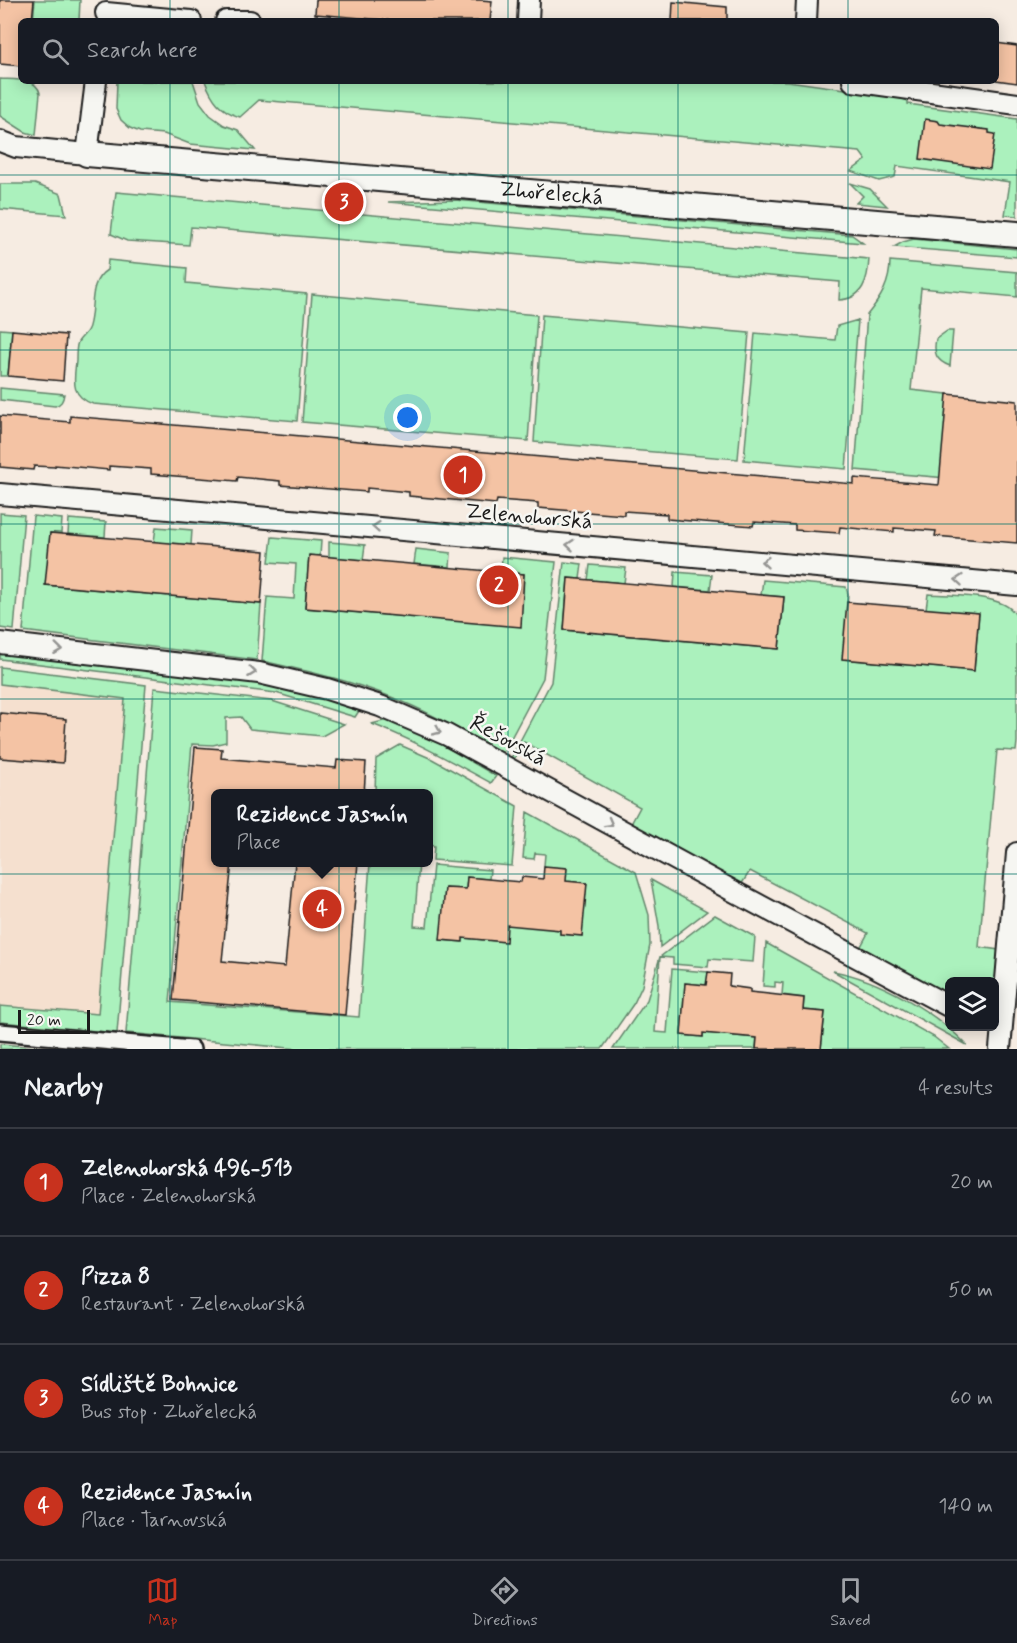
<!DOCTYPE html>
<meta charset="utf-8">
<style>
:root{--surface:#171b24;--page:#20242c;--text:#f1f3f6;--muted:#9ea1a6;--line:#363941;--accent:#c8321e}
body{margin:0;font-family:Mynerve,sans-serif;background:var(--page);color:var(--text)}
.controls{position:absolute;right:18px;bottom:18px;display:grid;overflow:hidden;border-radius:9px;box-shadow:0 3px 15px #0003}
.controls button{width:54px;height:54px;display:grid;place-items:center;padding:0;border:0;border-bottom:2px solid var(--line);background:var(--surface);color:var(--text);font:30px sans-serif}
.scale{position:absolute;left:18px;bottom:15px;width:72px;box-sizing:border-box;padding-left:6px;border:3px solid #1c1c1c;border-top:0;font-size:16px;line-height:21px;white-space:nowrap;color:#1c1c1c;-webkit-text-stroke:4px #f6f6f2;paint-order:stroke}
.you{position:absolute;left:408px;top:418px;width:21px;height:21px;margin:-15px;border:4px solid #fff;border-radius:50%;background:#1a73e8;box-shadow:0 0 0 9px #1a73e833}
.badge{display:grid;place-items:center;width:39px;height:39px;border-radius:50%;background:var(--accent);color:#fff;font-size:20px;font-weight:700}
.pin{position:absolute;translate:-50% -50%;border:3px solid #fff;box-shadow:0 2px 6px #0006}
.popup{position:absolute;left:211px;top:789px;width:222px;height:78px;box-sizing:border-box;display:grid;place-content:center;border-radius:9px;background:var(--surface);filter:drop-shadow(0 2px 4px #0005);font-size:20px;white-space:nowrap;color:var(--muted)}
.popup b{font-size:22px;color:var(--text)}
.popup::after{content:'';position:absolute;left:50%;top:100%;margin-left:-12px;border:12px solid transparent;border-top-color:var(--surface)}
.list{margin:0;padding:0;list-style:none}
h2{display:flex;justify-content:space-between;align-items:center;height:78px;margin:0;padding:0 24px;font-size:26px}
h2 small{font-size:20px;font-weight:400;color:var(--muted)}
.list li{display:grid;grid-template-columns:39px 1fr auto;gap:18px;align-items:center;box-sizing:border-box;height:108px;padding:0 24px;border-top:2px solid var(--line)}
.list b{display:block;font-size:22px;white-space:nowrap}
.list p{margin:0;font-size:20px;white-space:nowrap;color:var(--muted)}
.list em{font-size:20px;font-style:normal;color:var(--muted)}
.icon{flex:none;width:33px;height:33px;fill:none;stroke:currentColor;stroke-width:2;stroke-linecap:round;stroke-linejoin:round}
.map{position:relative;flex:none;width:1017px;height:1049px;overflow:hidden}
.search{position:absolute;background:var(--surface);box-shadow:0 3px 15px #0003;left:18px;right:18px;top:18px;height:66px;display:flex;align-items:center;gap:15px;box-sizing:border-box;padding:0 21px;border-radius:9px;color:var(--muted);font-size:22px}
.sheet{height:510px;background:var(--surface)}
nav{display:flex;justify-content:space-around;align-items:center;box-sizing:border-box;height:84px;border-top:2px solid var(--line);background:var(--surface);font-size:16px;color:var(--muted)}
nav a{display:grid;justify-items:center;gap:3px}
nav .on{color:var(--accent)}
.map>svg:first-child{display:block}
.built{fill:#f5e0cf}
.green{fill:#abf1bd;stroke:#64866c;stroke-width:1.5}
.building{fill:#f4c3a4;stroke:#1c1c1c;stroke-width:1.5}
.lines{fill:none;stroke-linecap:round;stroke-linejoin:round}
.pedestrian-casing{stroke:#1c1c1c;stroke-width:20}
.minor-casing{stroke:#1c1c1c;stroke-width:24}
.tertiary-casing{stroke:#1c1c1c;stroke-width:28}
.pedestrian{stroke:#f6f6f2;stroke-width:15}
.minor{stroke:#f6f6f2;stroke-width:20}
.tertiary{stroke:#f6f6f2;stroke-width:24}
.oneway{stroke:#949492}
.grid{fill:none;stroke:#0f766e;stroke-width:1.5;stroke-opacity:0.55}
.labels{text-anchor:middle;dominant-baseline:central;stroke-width:5;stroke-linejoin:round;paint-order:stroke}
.street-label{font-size:22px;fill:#1c1c1c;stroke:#f6f6f2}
</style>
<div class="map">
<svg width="1017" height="1049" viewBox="0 0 1017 1049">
<rect width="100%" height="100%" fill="#f6ece2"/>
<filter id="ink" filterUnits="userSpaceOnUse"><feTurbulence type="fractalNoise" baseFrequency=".0167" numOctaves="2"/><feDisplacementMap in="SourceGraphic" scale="12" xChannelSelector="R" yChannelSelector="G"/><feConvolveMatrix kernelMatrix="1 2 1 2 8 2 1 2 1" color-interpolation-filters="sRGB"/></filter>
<g filter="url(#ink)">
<path class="built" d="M0 684 125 699 98 1014 0 1006Z"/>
<path class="green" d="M35 0H80L79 21H33Z
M0 79C13 80 36 77 40 93L36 135 25 132 0 116Z
M117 81H193L200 102 210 115 224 125 238 130 255 150 190 144 164 134 140 132 130 128 121 120 116 109Z
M205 81H788L895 96 908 101V104L1017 119V216L1005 215 1010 182 897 166 895 177 879 181 851 171 866 160 860 152 259 100 240 117C220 111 212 99 205 81Z
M850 183 870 189 887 206 856 203 863 196Z
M0 184H35L61 194 66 215 0 209Z
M116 192 869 259C868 280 863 299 839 300L840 282 191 227 189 245 127 241 111 234Z
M455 200 852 235 863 243 388 202Z
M914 239 1017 249V257L894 247 903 242Z
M108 260 187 268 186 283 307 294 297 421 93 404C70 396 74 381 76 361 76 356 76 346 78 342 83 334 88 334 90 322 94 304 89 281 107 270Z
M890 261 1017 272V297L921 288 911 390 947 394 1017 484 855 470 867 315C881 298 890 283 890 261Z
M312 294 537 315 528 441 302 422Z
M542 315 749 333 738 459 534 442Z
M858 320 846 469 744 460 755 333 835 340 837 326Z
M0 329 12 330 8 376H0Z
M947 331H953L950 366C936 361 933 353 936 339Z
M0 388 64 394C63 401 61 404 55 406L0 400Z
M0 513 24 515 14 630 0 628Z
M33 516 62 519 61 533H50L46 585 261 604 257 660 23 631Z
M69 519 106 522 105 537 68 534Z
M156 527 192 530 191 545 154 542Z
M272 537 321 541 320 556H309L305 608 520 626 524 574 501 572 502 557 556 562 543 678 503 753C466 733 430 712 391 697 349 680 306 671 262 661L267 597 294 599 296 564 269 562Z
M329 542 365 545 363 560 329 557Z
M416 549 451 553 450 567 414 564Z
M564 562 582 564 580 579 568 578 564 630 779 649 784 597 761 595 763 580 846 587 848 594 843 659 974 671 979 614 926 609 928 594C950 596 1009 593 1017 618V742L1016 751 997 750 979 947 999 950 997 973 994 981H950L949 997 859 950 868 933 750 871 741 885 631 824 640 807 524 742 514 759 511 758 551 682Z
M590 565 626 568 624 583 588 580Z
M675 572 712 575 710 590 674 587Z
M0 650 260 682 351 706 359 711 355 717 276 693 0 659Z
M0 667 146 685 117 1033 0 1022V1006L98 1014 125 699 0 684Z
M154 688 272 701 344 724 322 736 250 729 241 717 226 718V742L213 745 192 744 170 1002 359 1017 370 863H419L414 926 427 927 433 865 490 870 489 879 467 877 466 889 445 888 441 940 462 942 463 938 505 942 507 920 560 930V934L582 936 566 881 544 866 545 854 535 853 534 859 523 858 527 812 636 872 649 915 650 945 642 986 634 1003 602 1049H300L126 1033Z
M387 720 397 723 441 744 496 776 491 783C452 762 414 740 372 724Z
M400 745 432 759 517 806 512 866 433 860 434 846 429 845 428 794 375 793 376 759Z
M651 880 707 911 660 947 659 926Z
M715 915 755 937 753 962 709 959 708 967 673 964V958L660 957 655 1032 667 1033 672 969 708 972 707 985 685 983 681 1035 703 1037V1033L746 1037 757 1033 756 1049H613L647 1000 660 957Z
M766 943 934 1037 949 1049H821L825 1012 803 1010 804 998 782 995 783 983 775 982V987L763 986Z
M833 971C879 979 935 1012 967 1045Z
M0 1044 59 1049H0Z"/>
<path class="building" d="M0 0H34L32 21H21V66L0 64Z
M316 0H481L492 1 490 21H396L315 14Z
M673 2 727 7V21H672Z
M996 43 1017 46V83L996 80Z
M925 119 938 121 940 124 989 130V133L995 134 990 169 920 159Z
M12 330 66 335 63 381 8 376Z
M947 394 1017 401V543L935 536 936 531 894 528V532L840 527 839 533 795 530V525L754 522 753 526 667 519V514L624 511V515L538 508V503L497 500 496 504 409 496V492L367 488V492L280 485V481L238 477 237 481 151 474V469L109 466V470L55 465V467L34 466 33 470 0 467V416L70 422V416L854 484V478L939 485Z
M50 533 265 551 261 604 45 585Z
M309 555 524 574 521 627 305 608Z
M568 578 784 597 779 649 564 630Z
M847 602 979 613 974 671 842 659Z
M0 713 66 719 63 763 0 758Z
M195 747 222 749 221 758 336 768 337 760 366 762 364 794H216V862H232L222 961 285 967 295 862H358L345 1015 173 1000Z
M544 866 567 868 566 881 587 883 582 936 560 934V930L507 925 506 942 463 938V942L440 940 445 888 466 889 467 877 521 882 522 877 543 879Z
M708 972 730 974 729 986 750 989V992L804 998 803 1010 825 1012 821 1049H756L757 1038 703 1033V1037L681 1035 685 983 706 985Z"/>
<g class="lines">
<g class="pedestrian-casing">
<path id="pedestrian" d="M0 1032 192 1049"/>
</g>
<g class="minor-casing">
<path id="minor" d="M106 13 191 21
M226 21H250
M528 21 529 0
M806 21 807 0
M853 81 1017 104
M0 141 16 147 87 154 96 81
M0 494 1017 585
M0 643 259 673 327 689 380 706 447 735 733 891 950 1007
M1000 1049 1017 853"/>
</g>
<g class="tertiary-casing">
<g id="tertiary">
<path id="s1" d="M87 154 1017 234"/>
</g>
</g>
<use href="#pedestrian" class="pedestrian"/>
<use href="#minor" class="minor"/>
<use href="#tertiary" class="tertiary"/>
</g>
<defs><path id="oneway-chevron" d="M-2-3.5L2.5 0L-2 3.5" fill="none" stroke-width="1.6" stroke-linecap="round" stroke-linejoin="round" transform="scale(1.5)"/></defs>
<g class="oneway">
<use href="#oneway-chevron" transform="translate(376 527) rotate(-175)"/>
<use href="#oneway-chevron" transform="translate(570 545) rotate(-175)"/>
<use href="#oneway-chevron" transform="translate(765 562) rotate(-175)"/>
<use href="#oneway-chevron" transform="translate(959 580) rotate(-175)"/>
<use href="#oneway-chevron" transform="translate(58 649) rotate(7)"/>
<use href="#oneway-chevron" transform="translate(252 672) rotate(7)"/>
<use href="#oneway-chevron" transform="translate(437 731) rotate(23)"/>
<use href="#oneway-chevron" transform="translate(609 823) rotate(29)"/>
</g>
</g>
<path class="grid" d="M170 0V21M339 0V21M508 0V21M678 0V21M848 0V21M170 81V1049M339 81V1049M508 81V1049M678 81V1049M848 81V1049M0 175H1017M0 350H1017M0 524H1017M0 699H1017M0 874H1017"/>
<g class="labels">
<g class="street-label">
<text stroke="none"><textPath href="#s1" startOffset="466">Zhořelecká</textPath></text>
<text transform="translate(529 517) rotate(5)">Zelenohorská</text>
<text transform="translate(508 741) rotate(29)">Řešovská</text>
</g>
</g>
</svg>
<div class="controls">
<button><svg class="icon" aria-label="layers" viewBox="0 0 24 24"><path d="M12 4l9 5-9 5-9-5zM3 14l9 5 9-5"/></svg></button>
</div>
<div class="scale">20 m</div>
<div class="you"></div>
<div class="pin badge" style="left:463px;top:475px">1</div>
<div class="pin badge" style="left:499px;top:585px">2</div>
<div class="pin badge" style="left:344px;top:202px">3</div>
<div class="pin badge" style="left:322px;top:909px">4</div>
<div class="popup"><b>Rezidence Jasmín</b>Place</div>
<div class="search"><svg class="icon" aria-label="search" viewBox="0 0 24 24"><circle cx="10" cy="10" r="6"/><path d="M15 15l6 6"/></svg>Search here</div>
</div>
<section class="sheet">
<h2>Nearby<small>4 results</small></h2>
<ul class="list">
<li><span class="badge">1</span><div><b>Zelenohorská 496-513</b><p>Place · Zelenohorská</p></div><em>20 m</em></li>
<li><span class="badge">2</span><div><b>Pizza 8</b><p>Restaurant · Zelenohorská</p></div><em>50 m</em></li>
<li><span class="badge">3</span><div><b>Sídliště Bohnice</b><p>Bus stop · Zhořelecká</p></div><em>60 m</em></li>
<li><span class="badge">4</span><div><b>Rezidence Jasmín</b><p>Place · Tarnovská</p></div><em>140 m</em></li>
</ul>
</section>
<nav>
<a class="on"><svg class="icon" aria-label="map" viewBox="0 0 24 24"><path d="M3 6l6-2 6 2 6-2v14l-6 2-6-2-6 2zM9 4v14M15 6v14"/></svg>Map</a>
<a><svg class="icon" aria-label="directions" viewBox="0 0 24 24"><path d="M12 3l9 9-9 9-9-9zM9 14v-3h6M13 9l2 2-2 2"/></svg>Directions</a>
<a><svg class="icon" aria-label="saved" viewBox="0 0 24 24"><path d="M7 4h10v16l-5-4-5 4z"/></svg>Saved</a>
</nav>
